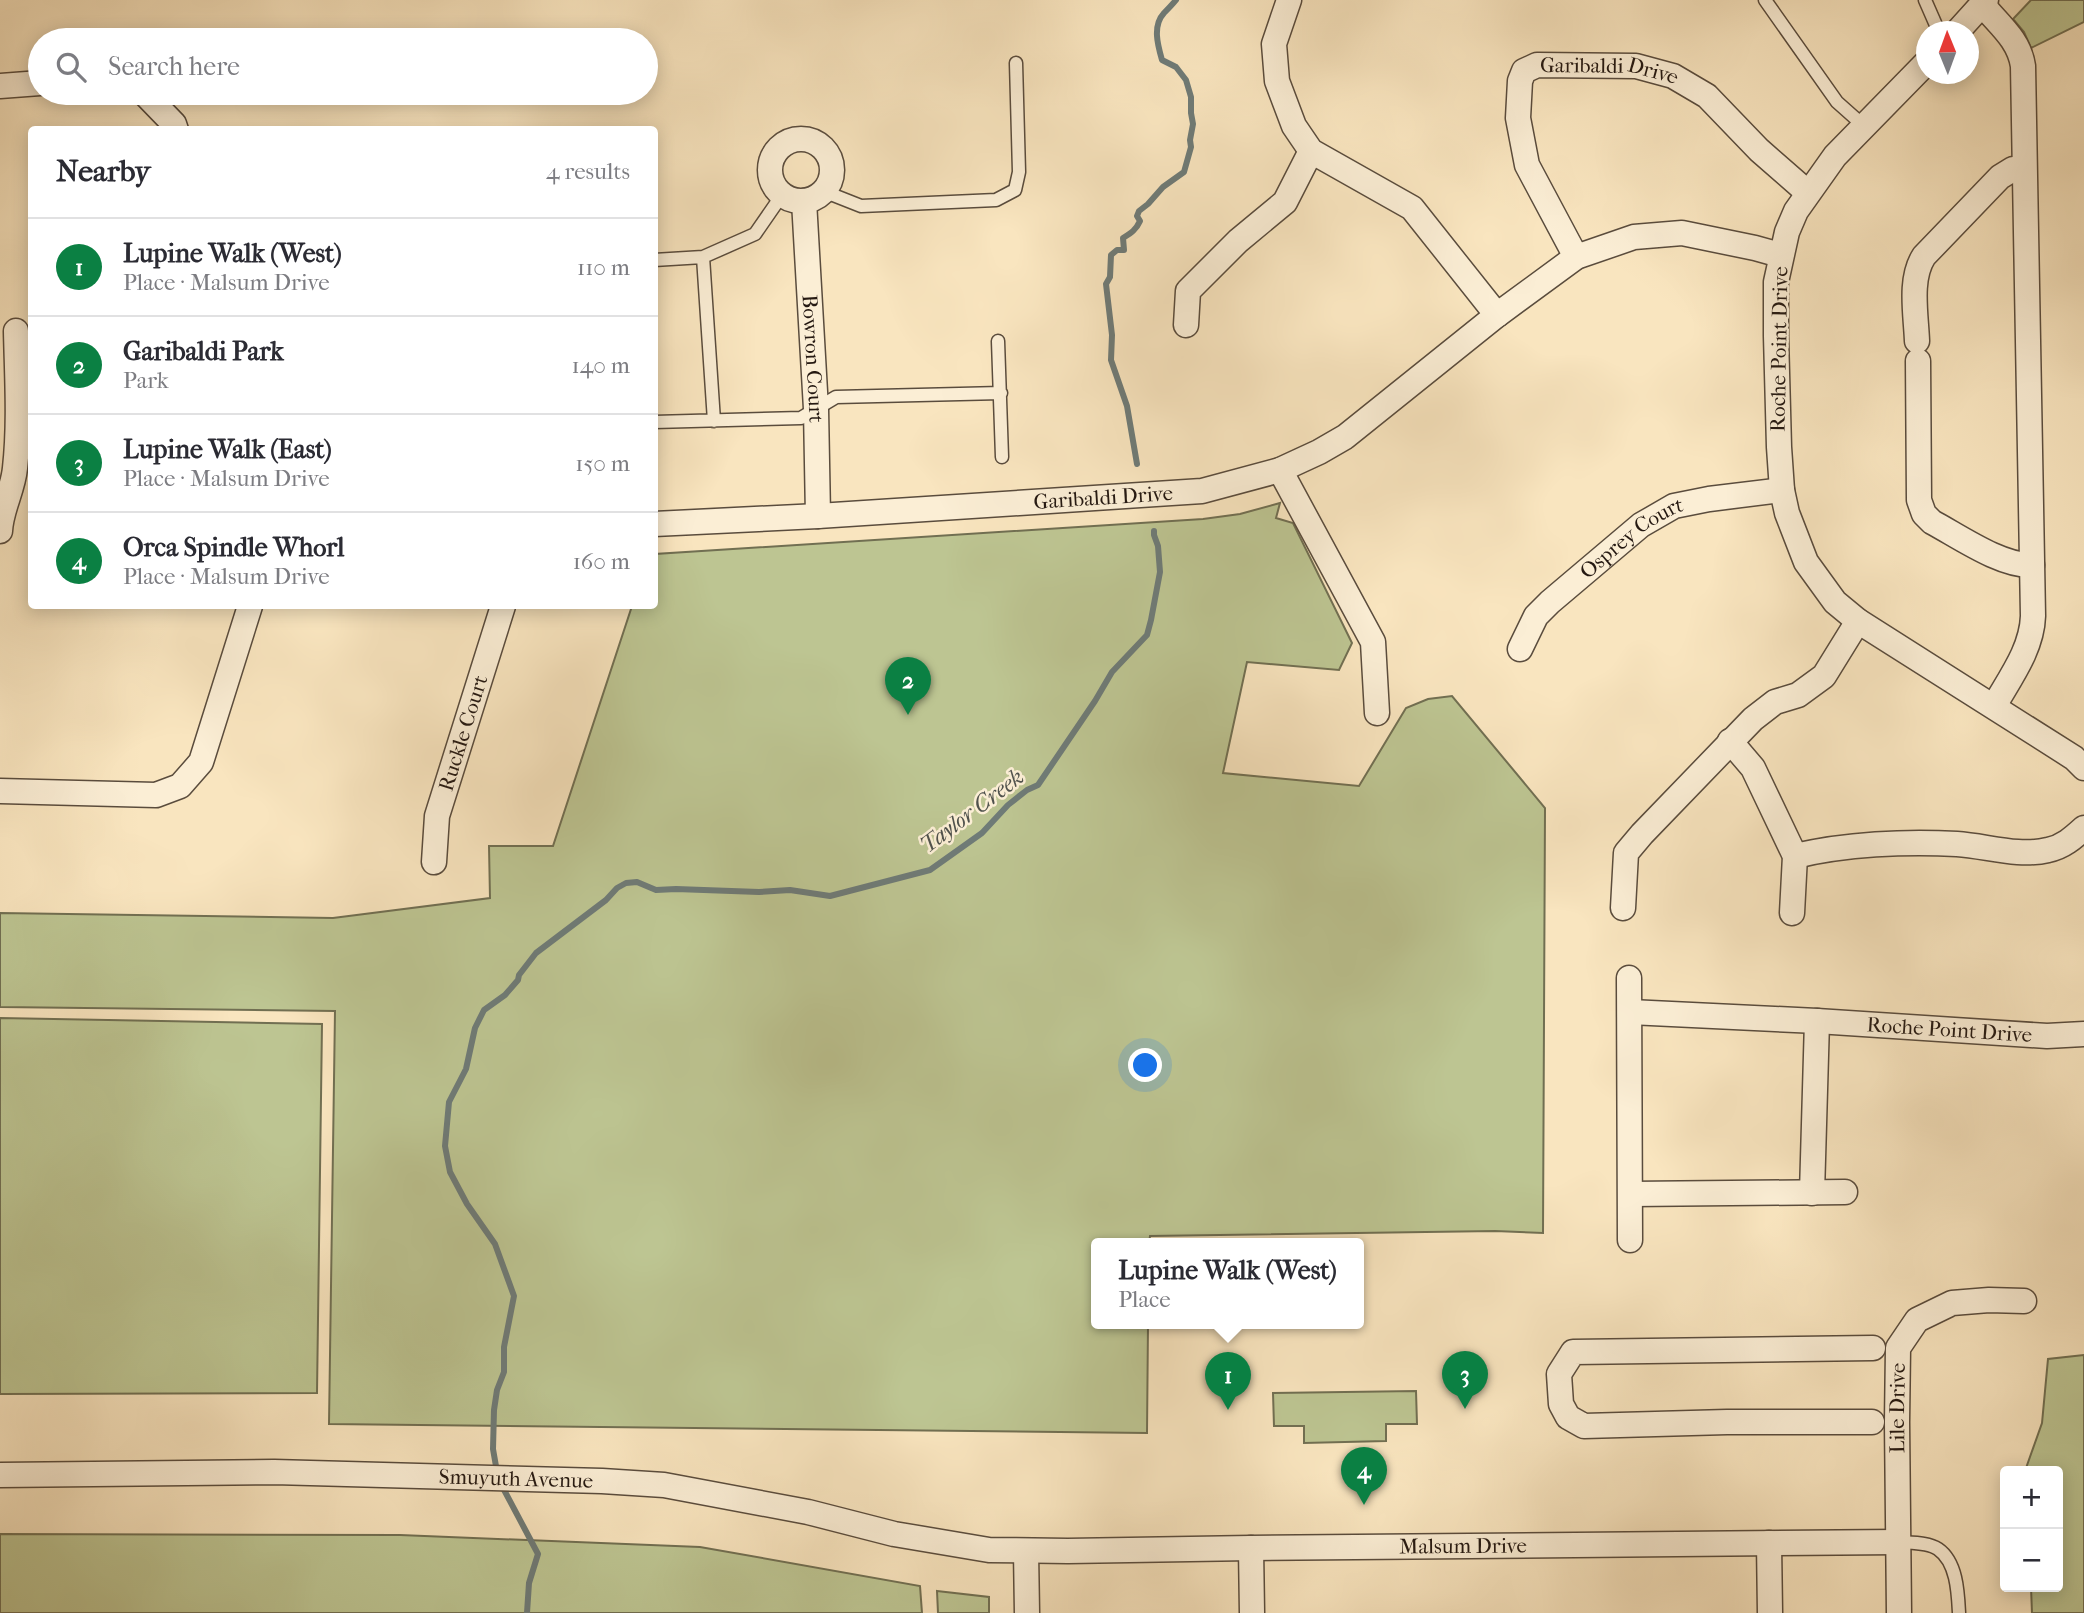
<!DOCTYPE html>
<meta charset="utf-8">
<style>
:root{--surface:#fff;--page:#f7f7f7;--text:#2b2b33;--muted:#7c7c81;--line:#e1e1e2;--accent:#0b8043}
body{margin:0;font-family:"IM FELL French Canon",serif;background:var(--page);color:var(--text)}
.controls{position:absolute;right:21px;bottom:21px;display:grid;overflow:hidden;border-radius:7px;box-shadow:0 4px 18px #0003}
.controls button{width:63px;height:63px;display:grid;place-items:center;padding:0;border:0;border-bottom:2px solid var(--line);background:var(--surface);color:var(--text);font:35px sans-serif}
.compass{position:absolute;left:1916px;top:21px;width:63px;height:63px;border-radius:50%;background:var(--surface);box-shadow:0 4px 18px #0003;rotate:359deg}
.you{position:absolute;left:1146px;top:1066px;width:24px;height:24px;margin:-18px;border:5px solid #fff;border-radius:50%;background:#1a73e8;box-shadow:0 0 0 10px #1a73e833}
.badge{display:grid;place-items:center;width:46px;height:46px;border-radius:50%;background:var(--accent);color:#fff;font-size:23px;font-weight:700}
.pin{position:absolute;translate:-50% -58px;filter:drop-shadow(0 2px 4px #0008)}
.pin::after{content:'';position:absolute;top:37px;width:24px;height:21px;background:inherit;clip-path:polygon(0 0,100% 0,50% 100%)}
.popup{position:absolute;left:1091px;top:1238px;width:273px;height:91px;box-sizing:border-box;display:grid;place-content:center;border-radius:7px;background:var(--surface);filter:drop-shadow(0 2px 5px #0005);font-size:23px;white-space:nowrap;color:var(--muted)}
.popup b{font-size:26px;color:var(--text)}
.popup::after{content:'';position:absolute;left:50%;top:100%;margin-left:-14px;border:14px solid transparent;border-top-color:var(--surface)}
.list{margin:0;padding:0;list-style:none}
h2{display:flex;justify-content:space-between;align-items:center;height:91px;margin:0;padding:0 28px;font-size:30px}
h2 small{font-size:23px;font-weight:400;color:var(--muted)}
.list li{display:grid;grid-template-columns:46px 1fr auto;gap:21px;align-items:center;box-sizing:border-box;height:98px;padding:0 28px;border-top:2px solid var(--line)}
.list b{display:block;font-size:26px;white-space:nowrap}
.list p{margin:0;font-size:23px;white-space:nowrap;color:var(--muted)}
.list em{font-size:23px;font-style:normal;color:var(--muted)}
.icon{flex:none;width:38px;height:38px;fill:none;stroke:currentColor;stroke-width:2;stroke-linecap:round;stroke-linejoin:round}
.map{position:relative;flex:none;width:2084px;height:1613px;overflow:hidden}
.search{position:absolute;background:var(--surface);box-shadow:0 4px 18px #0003;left:28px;top:28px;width:630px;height:77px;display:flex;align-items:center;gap:18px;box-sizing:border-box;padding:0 24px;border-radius:38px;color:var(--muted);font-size:26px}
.panel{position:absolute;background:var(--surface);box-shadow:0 4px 18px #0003;left:28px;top:126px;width:630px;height:483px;border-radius:7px}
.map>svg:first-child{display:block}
.green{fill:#bdc592;stroke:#716f52;stroke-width:2}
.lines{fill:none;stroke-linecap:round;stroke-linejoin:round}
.stream{stroke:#6f7b77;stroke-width:6}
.lane-casing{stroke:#5a4c3d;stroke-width:15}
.street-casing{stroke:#5a4c3d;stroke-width:27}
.lane{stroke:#fbeed5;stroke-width:12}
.street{stroke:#fbeed5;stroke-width:24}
.labels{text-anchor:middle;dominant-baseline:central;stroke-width:5;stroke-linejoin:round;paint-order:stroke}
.street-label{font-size:21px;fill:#251912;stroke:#fbeed5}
.water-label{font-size:23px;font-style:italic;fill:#50524d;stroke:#fbeed5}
</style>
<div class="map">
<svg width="2084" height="1613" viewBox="0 0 2084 1613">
<rect width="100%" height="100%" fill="#f9e5bf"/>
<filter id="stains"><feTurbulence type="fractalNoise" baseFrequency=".00286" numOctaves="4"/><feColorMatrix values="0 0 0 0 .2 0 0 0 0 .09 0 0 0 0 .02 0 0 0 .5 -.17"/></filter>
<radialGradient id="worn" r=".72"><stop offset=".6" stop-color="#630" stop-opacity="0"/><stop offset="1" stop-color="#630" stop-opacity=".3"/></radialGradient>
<path class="green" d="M2031 0H2084V22L2031 48 2024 32 2013 19Z
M1280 503 1276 518 1293 523 1352 643 1339 670 1247 662 1223 773 1359 786 1406 708 1428 699 1452 696 1545 808 1543 1233 1495 1231 1150 1236 1149 1244H1097V1324H1148L1147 1433 329 1424 335 1011 0 1007V913L333 918 490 898 489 846H553L632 606H654L655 554 1203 519 1240 514Z
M0 1018 322 1024 317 1393 0 1394Z
M2084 1355V1613H2032L2031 1587H2058V1471H2025L2042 1423 2048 1359Z
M1416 1391 1417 1424H1386V1441L1304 1443V1426H1274L1273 1393Z
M0 1534 400 1535 700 1547 920 1586 922 1613H0Z
M937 1591 989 1597V1613H938Z"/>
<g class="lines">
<path class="stream" d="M1137 464 1127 406 1111 360 1112 335 1106 284 1110 277 1111 255 1117 250H1124L1123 238C1131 233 1136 230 1140 221L1137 216 1139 211 1148 204 1163 187 1184 172 1191 147 1190 140 1193 124 1191 113V97L1186 80 1176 67 1162 60C1158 46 1152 26 1164 13 1168 9 1172 5 1176 0
M497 1472 493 1449 494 1410 497 1390 504 1372V1347L514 1296 495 1244 467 1204 450 1172 445 1146 449 1102 466 1069 475 1028 484 1010 505 995 518 980 519 975 536 953 606 900 617 888 626 883 637 882 656 890 676 889 759 892 790 890 830 896 930 870 982 833 1008 805 1027 790 1038 785 1095 701 1112 672 1147 635 1151 620 1160 572 1158 546 1154 535V531
M502 1486 538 1554 529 1583 527 1613"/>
<g class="lane-casing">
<path id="lane" d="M1765 0 1837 102 1864 126
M1925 0 1939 32
M823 191 861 206 996 200 1015 190 1019 172 1016 63
M703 257 714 421
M654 260 703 257 755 234 782 195
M998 341 1002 457
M654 422 801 418 836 397 1001 393
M1899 1542C1911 1543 1928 1542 1938 1549 1957 1562 1958 1593 1959 1613"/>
</g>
<g class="street-casing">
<g id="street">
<path d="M1289 0 1274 44 1277 81 1294 126 1311 151 1412 208 1497 315"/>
<path d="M1982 4C1998 24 2019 39 2023 66L2033 616C2032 649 2010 678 1994 706"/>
<path d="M1957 32 1986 0"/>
<path d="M1926 63 1835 156 1796 211 1787 232 1776 282V336L1779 447 1782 490 1787 513 1806 562 1835 602 1858 621 2074 758 2084 768"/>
<path d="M0 86 40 83"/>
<path d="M144 93 174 124 176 130"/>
<circle cx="801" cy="170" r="31"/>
<path id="s1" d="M804 201 816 409 818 516"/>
<path id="s2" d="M1576 257 1527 165 1518 118 1520 81 1524 71 1537 65 1636 66 1673 76 1707 96 1759 150 1807 192"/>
<path d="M1186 325 1188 291 1238 241 1285 202 1311 151"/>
<path d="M1917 341C1916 314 1909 279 1924 256L2000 177 2013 169H2024"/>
<path d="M1918 361 1919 500 1924 514 1932 522C1960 537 2001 566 2032 565"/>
<path d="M1280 470 1373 642 1377 713"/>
<path id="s3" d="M654 524 818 516 1202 491 1280 470 1319 452 1345 437 1497 315 1576 257 1634 237 1682 233 1755 248 1780 255"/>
<path d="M0 531C1 509 13 490 15 468 20 423 17 377 16 331"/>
<path id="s4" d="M1520 649 1536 616 1550 602 1641 525 1674 506 1709 499 1782 490"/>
<path d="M1730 741 1753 768 1795 856 1792 913"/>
<path d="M0 791 156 795 180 786 201 762 250 606"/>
<path d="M1795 856C1845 844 1906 841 1957 844 1987 846 2018 857 2048 850 2063 847 2073 838 2084 828"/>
<path id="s5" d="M434 862 437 816 503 606"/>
<path d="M1623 908 1626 853 1642 834 1753 719 1775 702 1798 695 1824 676 1858 621"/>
<path d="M1629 978 1630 1240"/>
<path id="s6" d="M1630 1012 1817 1021 2047 1036 2084 1034"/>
<path d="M1812 1193 1817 1021"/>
<path d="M1631 1194 1845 1192"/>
<path d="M1872 1422H1727L1584 1426 1568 1417 1561 1404 1559 1374 1573 1352 1873 1348"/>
<path id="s7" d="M0 1475 274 1472 602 1481 664 1485 808 1512 894 1534 989 1550 1068 1551 1251 1548 1899 1542"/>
<path d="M1769 1543 1770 1613"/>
<path d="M1251 1548 1252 1613"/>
<path d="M1026 1551 1027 1613"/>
<path id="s8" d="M1899 1613 1897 1422 1898 1348 1917 1320 1952 1303 1989 1300 2024 1301"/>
</g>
</g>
<use href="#lane" class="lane"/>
<use href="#street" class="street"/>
</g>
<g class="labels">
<g class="street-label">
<text stroke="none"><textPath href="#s2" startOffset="287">Garibaldi Drive</textPath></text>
<text transform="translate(1779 349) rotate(-89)">Roche Point Drive</text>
<text stroke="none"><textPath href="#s1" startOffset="158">Bowron Court</textPath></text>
<text stroke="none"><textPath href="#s3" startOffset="450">Garibaldi Drive</textPath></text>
<text stroke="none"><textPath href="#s4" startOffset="161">Osprey Court</textPath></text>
<text stroke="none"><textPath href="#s5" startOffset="133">Ruckle Court</textPath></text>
<text stroke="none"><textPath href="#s6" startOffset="320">Roche Point Drive</textPath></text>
<text stroke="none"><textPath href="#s8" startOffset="205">Lile Drive</textPath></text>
<text stroke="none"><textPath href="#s7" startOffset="516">Smuyuth Avenue</textPath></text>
<text stroke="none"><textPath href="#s7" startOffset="1470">Malsum Drive</textPath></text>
</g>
<g class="water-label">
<text transform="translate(972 811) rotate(-37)">Taylor Creek</text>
</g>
</g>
<rect width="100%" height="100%" filter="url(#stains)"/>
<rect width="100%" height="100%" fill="url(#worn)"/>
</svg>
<div class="controls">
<button>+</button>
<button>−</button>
</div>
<svg class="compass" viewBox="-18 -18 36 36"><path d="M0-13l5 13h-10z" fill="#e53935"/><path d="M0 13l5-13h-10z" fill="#7c7c81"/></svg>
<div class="you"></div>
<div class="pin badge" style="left:1228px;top:1410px">1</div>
<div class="popup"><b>Lupine Walk (West)</b>Place</div>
<div class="pin badge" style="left:908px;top:715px">2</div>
<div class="pin badge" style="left:1465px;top:1409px">3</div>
<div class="pin badge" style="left:1364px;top:1505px">4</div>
<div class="search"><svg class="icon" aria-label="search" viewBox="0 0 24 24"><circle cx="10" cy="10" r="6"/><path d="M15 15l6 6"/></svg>Search here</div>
<section class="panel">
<h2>Nearby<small>4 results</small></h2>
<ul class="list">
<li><span class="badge">1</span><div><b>Lupine Walk (West)</b><p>Place · Malsum Drive</p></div><em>110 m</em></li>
<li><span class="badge">2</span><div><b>Garibaldi Park</b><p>Park</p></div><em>140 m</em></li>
<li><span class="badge">3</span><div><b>Lupine Walk (East)</b><p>Place · Malsum Drive</p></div><em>150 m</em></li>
<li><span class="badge">4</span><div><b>Orca Spindle Whorl</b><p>Place · Malsum Drive</p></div><em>160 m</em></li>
</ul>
</section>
</div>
